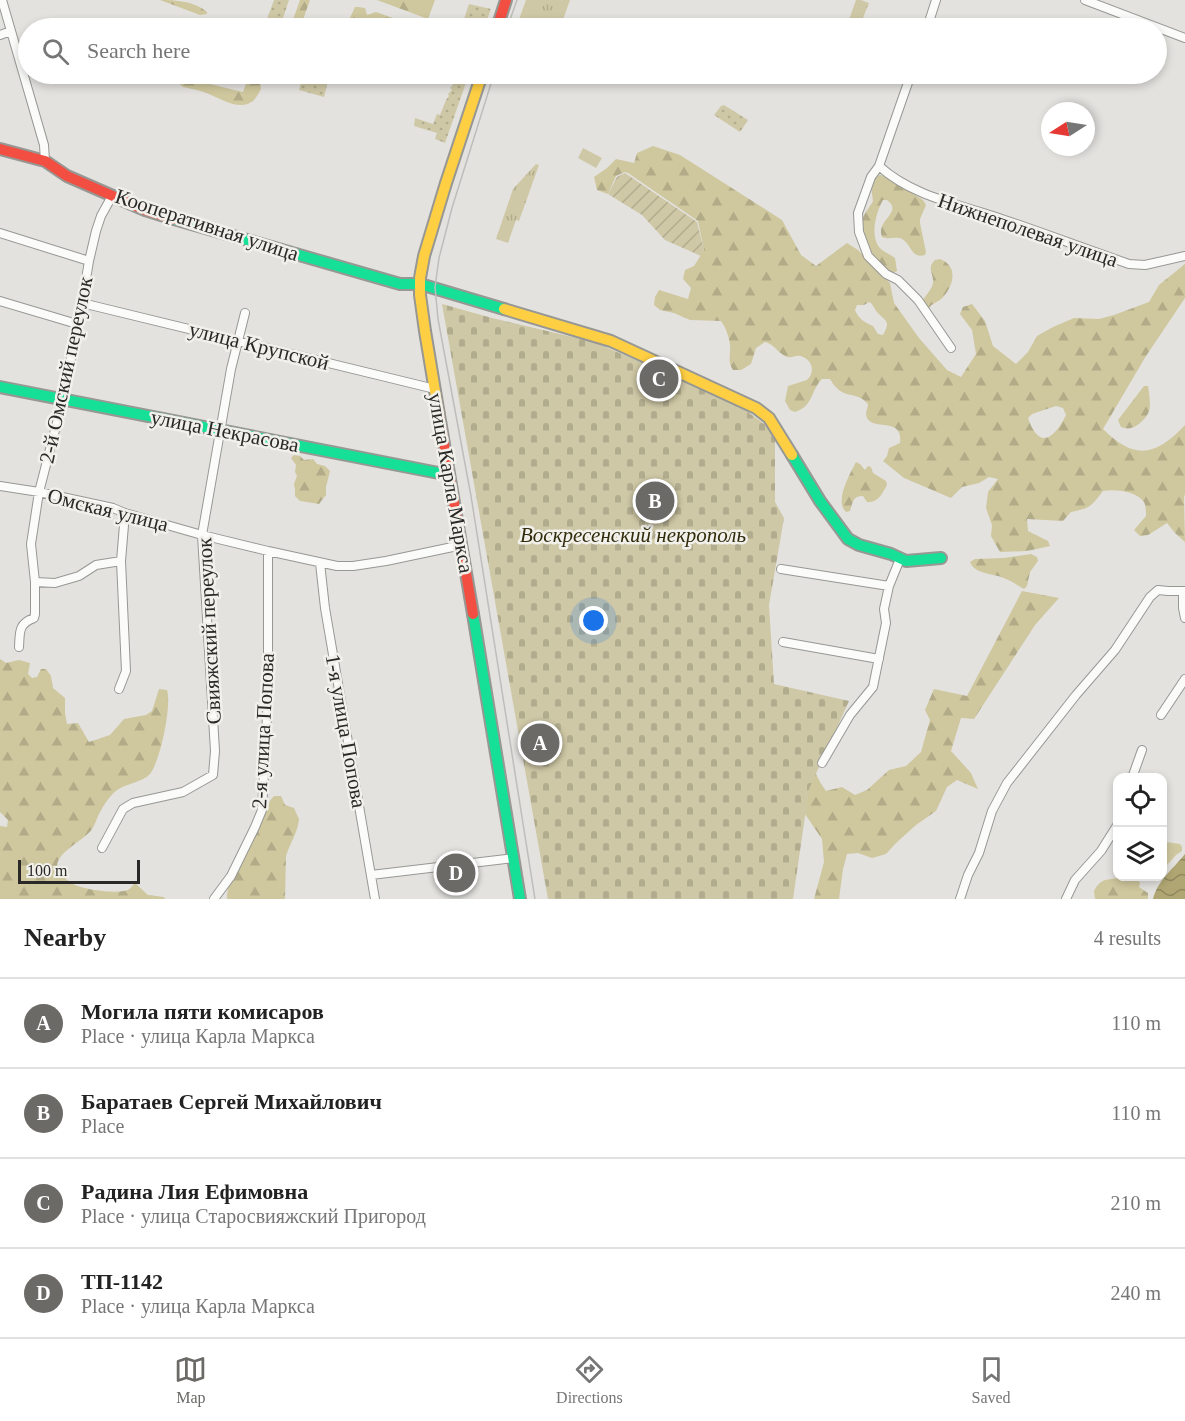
<!DOCTYPE html>
<meta charset="utf-8">
<style>
:root{--surface:#fff;--page:#f2f2f2;--text:#222;--muted:#767676;--line:#e0e0e0;--accent:#6b6a67}
body{margin:0;font-family:Georgia,serif;background:var(--page);color:var(--text)}
.controls{position:absolute;right:18px;bottom:18px;display:grid;overflow:hidden;border-radius:12px;box-shadow:0 3px 9px #0003}
.controls button{width:54px;height:54px;display:grid;place-items:center;padding:0;border:0;border-bottom:2px solid var(--line);background:var(--surface);color:var(--text);font:30px sans-serif}
.compass{position:absolute;left:1041px;top:102px;width:54px;height:54px;border-radius:50%;background:var(--surface);box-shadow:0 3px 9px #0003;rotate:258deg}
.scale{position:absolute;left:18px;bottom:15px;width:122px;box-sizing:border-box;padding-left:6px;border:3px solid #2a2927;border-top:0;font-size:16px;line-height:21px;white-space:nowrap;color:#2a2927;-webkit-text-stroke:4px #f1f0eb;paint-order:stroke}
.you{position:absolute;left:594px;top:621px;width:21px;height:21px;margin:-15px;border:4px solid #fff;border-radius:50%;background:#1a73e8;box-shadow:0 0 0 9px #1a73e833}
.badge{display:grid;place-items:center;width:39px;height:39px;border-radius:50%;background:var(--accent);color:#fff;font-size:20px;font-weight:700}
.pin{position:absolute;translate:-50% -50%;border:3px solid #fff;box-shadow:0 2px 6px #0006}
.list{margin:0;padding:0;list-style:none}
h2{display:flex;justify-content:space-between;align-items:center;height:78px;margin:0;padding:0 24px;font-size:26px}
h2 small{font-size:20px;font-weight:400;color:var(--muted)}
.list li{display:grid;grid-template-columns:39px 1fr auto;gap:18px;align-items:center;box-sizing:border-box;height:90px;padding:0 24px;border-top:2px solid var(--line)}
.list b{display:block;font-size:22px;white-space:nowrap}
.list p{margin:0;font-size:20px;white-space:nowrap;color:var(--muted)}
.list em{font-size:20px;font-style:normal;color:var(--muted)}
.icon{flex:none;width:33px;height:33px;fill:none;stroke:currentColor;stroke-width:2;stroke-linecap:round;stroke-linejoin:round}
.map{position:relative;flex:none;width:1185px;height:899px;overflow:hidden}
.search{position:absolute;background:var(--surface);box-shadow:0 3px 9px #0003;left:18px;right:18px;top:18px;height:66px;display:flex;align-items:center;gap:15px;box-sizing:border-box;padding:0 21px;border-radius:33px;color:var(--muted);font-size:22px}
.sheet{height:438px;background:var(--surface)}
nav{display:flex;justify-content:space-around;align-items:center;box-sizing:border-box;height:84px;border-top:2px solid var(--line);background:var(--surface);font-size:16px;color:var(--muted)}
nav a{display:grid;justify-items:center;gap:3px}
nav .on{color:var(--accent)}
.map>svg:first-child{display:block}
.grass{fill:url(#grass-dots)}
.forest{fill:url(#forest-firs);fill-rule:evenodd}
.cemetery{fill:url(#cemetery-stones)}
.park{fill:url(#park-tufts)}
.garden{fill:url(#garden-furrows)}
.pitch{fill:#cfc8a6}
.water{fill:url(#water-waves)}
.lines{fill:none;stroke-linecap:round;stroke-linejoin:round}
.street-casing{stroke:#979794;stroke-width:10}
.fast-casing{stroke:#979794;stroke-width:14}
.slow-casing{stroke:#979794;stroke-width:14}
.jam-casing{stroke:#979794;stroke-width:14}
.street{stroke:#fbfbfa;stroke-width:8}
.fast{stroke:#16e098;stroke-width:10}
.slow{stroke:#ffcf43;stroke-width:10}
.jam{stroke:#f24e42;stroke-width:10}
.tram{stroke:#bebdbc;stroke-width:1.5}
.labels{text-anchor:middle;dominant-baseline:central;stroke-width:5;stroke-linejoin:round;paint-order:stroke}
.street-label{font-size:21px;fill:#2a2927;stroke:#f1f0eb}
.park-label{font-size:21px;font-style:italic;fill:#322c0c;stroke:#f1f0eb}
</style>
<div class="map">
<svg width="1185" height="899" viewBox="0 0 1185 899">
<defs>
<pattern id="grass-dots" width="8" height="8" patternUnits="userSpaceOnUse" patternTransform="scale(1.5)"><rect width="8" height="8" fill="#cfc8a6"/><path d="M2 2h.1M6 6h.1" fill="none" stroke="#b2ac8f" stroke-width="1.8" stroke-linecap="round"/></pattern>
<pattern id="forest-firs" width="22" height="20" patternUnits="userSpaceOnUse" patternTransform="scale(1.5)"><rect width="22" height="20" fill="#cfc79e"/><path d="M5 1l3.5 6h-7zM16 11l3.5 6h-7z" fill="#b2ab88"/></pattern>
<pattern id="cemetery-stones" width="16" height="16" patternUnits="userSpaceOnUse" patternTransform="scale(1.5)"><rect width="16" height="16" fill="#cfc8a6"/><path d="M2 7V4a2 2 0 0 1 4 0v3zM10 15v-3a2 2 0 0 1 4 0v3z" fill="#b2ac8f"/></pattern>
<pattern id="park-tufts" width="24" height="20" patternUnits="userSpaceOnUse" patternTransform="scale(1.5)"><rect width="24" height="20" fill="#cfc8a6"/><path d="M3 7l-1-3M5 7V3M7 7l1-3M15 17l-1-3M17 17v-4M19 17l1-3" fill="none" stroke="#b2ac8f"/></pattern>
<pattern id="garden-furrows" width="10" height="10" patternUnits="userSpaceOnUse" patternTransform="scale(1.5)"><rect width="10" height="10" fill="#cfc8a6"/><path d="M-1 1l2-2M0 10L10 0M9 11l2-2" fill="none" stroke="#b2ac8f"/></pattern>
<pattern id="water-waves" width="16" height="10" patternUnits="userSpaceOnUse" patternTransform="scale(1.5)"><rect width="16" height="10" fill="#b0a673"/><path d="M0 5q4-4 8 0t8 0" fill="none" stroke="#8f875e"/></pattern>
</defs>
<rect width="100%" height="100%" fill="#e3e2df"/>
<path class="grass" d="M274 0H289L281 24 267 19Z
M469 4 491 9 484 28H461Z
M303 74H314L329 77 324 97 299 90Z
M455 74H469L445 143 435 139 437 133 414 126 415 118 433 124 437 114 440 115 446 100 449 96 448 94 452 90 450 88 454 83 453 79 457 76Z
M724 105 748 120 740 132 714 115 721 106Z"/>
<path class="forest" d="M160 0C176 0 194 1 207 12V14L200 15Z
M300 0H310L300 28H290Z
M377 0H435L428 19Z
M355 7H358L365 8 367 15 376 12 410 24V28H367L351 23 349 20Z
M185 78 243 92 247 81 253 79 260 83 261 89C259 93 256 98 253 101 240 111 223 100 211 95 203 91 192 89 183 87L180 84 181 81Z
M653 146 680 155 782 220 801 255 816 266 847 243 858 250 890 283 894 303 919 338 947 370 961 377 976 354 972 330 960 314 963 307 972 304 985 321 993 346 1016 364 1028 352 1037 336 1053 327 1074 318 1099 319 1114 315 1149 302 1159 285 1185 264V298L1146 356 1103 429C1134 460 1155 457 1185 425V494L1184 497 1185 542 1175 533 1167 523 1148 535 1140 536 1134 530 1146 516C1146 512 1146 506 1144 502 1136 491 1115 489 1103 491 1091 507 1090 508 1071 512L1063 521 1027 519 1028 531 1048 541 1050 546 1027 551 1000 552 991 536 992 525 986 508 988 492 998 479 989 477 979 483 962 487 951 498 904 478 883 461 887 456 889 448 900 443C904 414 868 434 866 414 866 411 868 407 868 404 855 389 843 402 830 379H822C810 391 814 406 795 412L790 410 785 401 788 386 807 380C815 373 813 361 803 357 796 353 792 360 785 356 777 352 774 344 765 342L756 348 751 364 741 370H733C727 361 731 355 730 345 729 337 726 328 721 321L690 320 674 313 660 310 654 305 655 297 659 290 688 299 691 288 683 279 685 270 694 266 704 250 698 221 628 173 625 172 616 176 608 194 597 190 594 177 607 168 616 159 634 163 637 153ZM869 302 871 303C873 305 875 310 877 312 886 322 891 320 883 335L878 334 873 326C865 323 858 318 855 310L857 305H864ZM1056 406 1063 408 1066 415C1055 438 1039 451 1028 418L1032 414Z
M880 175 889 178 923 200 926 205 920 219V223L926 252 925 255C911 259 912 245 902 239 896 236 889 240 882 237 875 220 904 213 887 200H883C876 212 870 235 879 247 883 252 890 254 895 258L897 271 893 273C874 266 858 238 863 218 865 212 870 207 873 201L871 186 872 179Z
M940 259C958 266 954 284 944 296 940 302 933 302 929 308L926 307 923 302V300C926 295 932 289 933 283 934 273 926 269 935 260Z
M1144 386H1148C1149 391 1151 406 1149 411 1147 418 1137 427 1131 428 1127 429 1124 428 1121 427L1118 420Z
M294 455 300 456 304 460 313 459 317 464 325 466 330 471 326 487V495L319 504 300 501 295 496V490L294 484 297 476 295 472 296 465 291 458Z
M856 462 860 464 865 470 868 466 871 467 873 473 886 481 887 485C882 494 878 503 867 502L863 496C852 496 853 503 850 511L846 512C834 501 850 474 856 462Z
M1031 554 1037 557 1038 561 1030 572 1027 586 1024 589C1017 585 1010 580 1001 577 990 573 975 574 970 562L975 559 1004 558Z
M1022 591 1059 598 1035 625 974 719 961 718 951 751 971 773 978 789 957 780 947 787 936 811 916 825 896 843 886 854 872 858 858 853 847 854 843 869 839 899H814L824 862 822 839 805 814 812 766 820 782 826 791 842 787 855 795 867 790 889 770 906 766 921 752 930 720 925 710 934 689 967 696Z
M0 659 6 663 19 660 30 663 28 674 32 678 37 677 41 669H46L51 676 53 688 65 698V713L67 724 78 723 89 742 110 735 124 719 146 715 152 711 159 689 167 690C172 706 160 762 150 774 143 782 125 784 117 790 109 796 102 808 98 816 96 820 95 825 92 829 84 842 42 858 63 876 68 881 71 884 78 886 88 890 117 894 128 890 131 888 132 886 135 883L148 895 164 897 165 899H0V826L7 827 8 820 0 812Z
M274 796H281L285 805 294 808 299 819C298 832 290 843 286 856L285 899H227C227 875 247 850 258 830 264 818 265 805 274 796Z
M1166 842 1180 844 1182 847V851L1176 855 1167 865 1163 867V844Z
M1121 877H1137L1140 883 1139 887 1148 893V899H1095L1094 891C1102 876 1109 881 1121 877Z"/>
<path class="cemetery" d="M442 304 492 318 594 342 737 404 767 426 775 439V502L784 518 769 605 774 684 849 701 809 789 793 899H548Z"/>
<path class="park" d="M526 0H570L560 28H530L518 22Z
M856 0H861L869 3 859 28H846Z
M536 164 539 165 519 221 516 220 508 243 496 239 513 189Z"/>
<path class="garden" d="M625 173 697 222 704 250 701 256 665 240 642 215 608 194 617 177Z"/>
<path class="pitch" d="M583 148 602 158 596 168 578 158Z"/>
<path class="water" d="M1185 854V899H1153C1158 880 1173 869 1185 854Z"/>
<g class="lines">
<g class="street-casing">
<path id="street" d="M2 0 44 145 45 161
M1085 0 1185 38
M927 28 936 0
M0 35 11 31
M911 74 879 166 871 177 858 213 859 232 868 256 886 274 898 280 918 300 951 348
M879 166C911 195 953 203 993 216 1038 231 1083 248 1129 264L1145 265 1185 256
M0 233 89 261
M0 301 77 324
M82 303 435 389
M0 486 39 492 113 508 125 513 202 535 268 551 337 566H353L386 561 462 545
M320 563 325 608 375 899
M781 569 889 586
M35 582 55 583 79 576 96 565 121 561
M1183 591V608L1185 618
M783 642 879 659
M19 647C20 632 18 624 34 618L35 614V582L31 544 39 492 63 399 82 303 89 261 96 231 101 216 112 196
M119 689 126 671 121 561 125 513
M1161 715 1185 679
M822 763 850 715 873 687 886 623 884 609 889 586 900 559
M1132 778 1142 750
M102 848 123 809 133 803 183 792 213 775 215 751 202 535 231 369 245 313
M371 875 514 858
M214 899 231 876 255 827 262 810 268 697V551
M960 899 968 875 979 853 992 811 1007 783 1076 695 1115 650 1150 597 1158 590 1168 591H1185
M1066 899 1075 880 1101 851 1118 824"/>
</g>
<g class="fast-casing">
<path id="fast" d="M174 219 400 284H420L504 309
M0 387 449 475
M792 455 820 501 848 539 859 545 891 554 906 561 941 558
M473 614 520 899"/>
</g>
<g class="slow-casing">
<path id="slow" d="M504 309 611 341 756 408 769 418 792 455
M439 415 425 331 420 295V278L424 256 446 183 482 74"/>
</g>
<g class="jam-casing">
<path id="jam" d="M497 28 506 0
M0 149 45 161 67 176 145 210 174 219
M439 415 473 614"/>
</g>
<use href="#street" class="street"/>
<use href="#fast" class="fast"/>
<use href="#slow" class="slow"/>
<use href="#jam" class="jam"/>
<path class="tram" d="M507 28 517 0
M494 74 452 208 439 258 435 287 438 319 471 496 535 899"/>
</g>
<g class="labels">
<g class="street-label">
<text transform="translate(207 225) rotate(18)">Кооперативная улица</text>
<text transform="translate(1028 230) rotate(19)">Нижнеполевая улица</text>
<text transform="translate(259 346) rotate(14)">улица Крупской</text>
<text transform="translate(66 370) rotate(-78)">2-й Омский переулок</text>
<text transform="translate(225 431) rotate(11)">улица Некрасова</text>
<text transform="translate(451 483) rotate(80)">улица Карла Маркса</text>
<text transform="translate(108 510) rotate(14)">Омская улица</text>
<text transform="translate(209 631) rotate(-93)">Свияжский переулок</text>
<text transform="translate(263 731) rotate(-87)">2-я улица Попова</text>
<text transform="translate(346 731) rotate(80)">1-я улица Попова</text>
</g>
<g class="park-label">
<text x="633" y="535">Воскресенский некрополь</text>
</g>
</g>
</svg>
<div class="controls">
<button><svg class="icon" aria-label="locate" viewBox="0 0 24 24"><circle cx="12" cy="12" r="6"/><path d="M12 2v4M12 18v4M2 12h4M18 12h4"/></svg></button>
<button><svg class="icon" aria-label="layers" viewBox="0 0 24 24"><path d="M12 4l9 5-9 5-9-5zM3 14l9 5 9-5"/></svg></button>
</div>
<svg class="compass" viewBox="-18 -18 36 36"><path d="M0-13l5 13h-10z" fill="#e53935"/><path d="M0 13l5-13h-10z" fill="#767676"/></svg>
<div class="scale">100 m</div>
<div class="you"></div>
<div class="pin badge" style="left:540px;top:743px">A</div>
<div class="pin badge" style="left:655px;top:501px">B</div>
<div class="pin badge" style="left:659px;top:379px">C</div>
<div class="pin badge" style="left:456px;top:873px">D</div>
<div class="search"><svg class="icon" aria-label="search" viewBox="0 0 24 24"><circle cx="10" cy="10" r="6"/><path d="M15 15l6 6"/></svg>Search here</div>
</div>
<section class="sheet">
<h2>Nearby<small>4 results</small></h2>
<ul class="list">
<li><span class="badge">A</span><div><b>Могила пяти комисаров</b><p>Place · улица Карла Маркса</p></div><em>110 m</em></li>
<li><span class="badge">B</span><div><b>Баратаев Сергей Михайлович</b><p>Place</p></div><em>110 m</em></li>
<li><span class="badge">C</span><div><b>Радина Лия Ефимовна</b><p>Place · улица Старосвияжский Пригород</p></div><em>210 m</em></li>
<li><span class="badge">D</span><div><b>ТП-1142</b><p>Place · улица Карла Маркса</p></div><em>240 m</em></li>
</ul>
</section>
<nav>
<a class="on"><svg class="icon" aria-label="map" viewBox="0 0 24 24"><path d="M3 6l6-2 6 2 6-2v14l-6 2-6-2-6 2zM9 4v14M15 6v14"/></svg>Map</a>
<a><svg class="icon" aria-label="directions" viewBox="0 0 24 24"><path d="M12 3l9 9-9 9-9-9zM9 14v-3h6M13 9l2 2-2 2"/></svg>Directions</a>
<a><svg class="icon" aria-label="saved" viewBox="0 0 24 24"><path d="M7 4h10v16l-5-4-5 4z"/></svg>Saved</a>
</nav>
